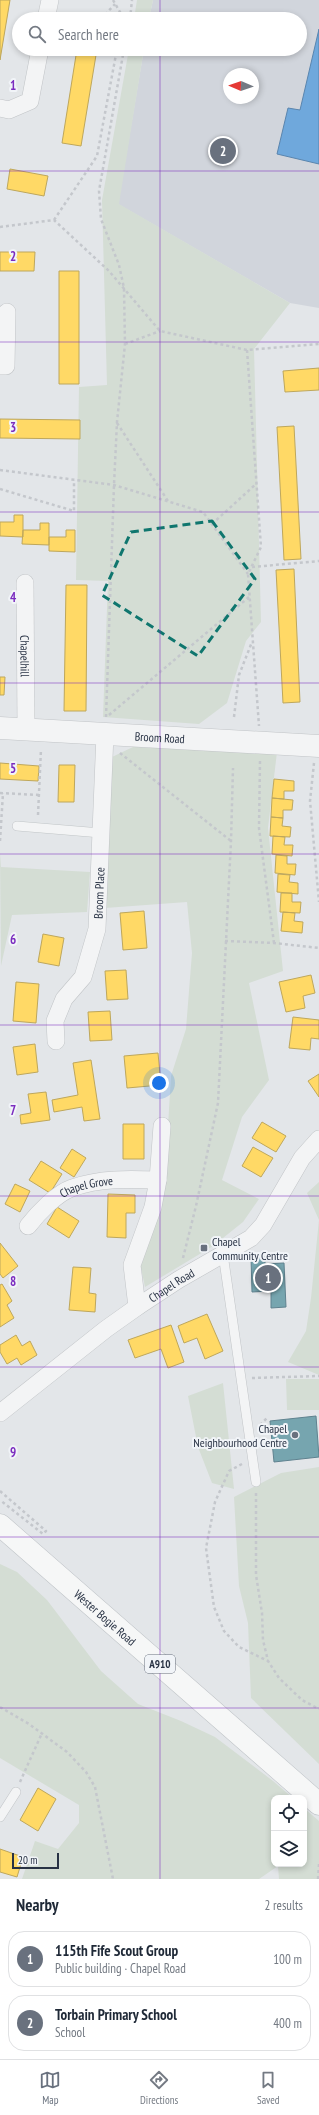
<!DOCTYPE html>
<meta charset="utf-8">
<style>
:root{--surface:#fff;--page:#f6f6f7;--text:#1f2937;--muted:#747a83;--line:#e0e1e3;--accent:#69717e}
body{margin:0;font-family:"PT Sans Narrow",sans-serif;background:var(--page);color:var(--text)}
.controls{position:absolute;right:12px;bottom:12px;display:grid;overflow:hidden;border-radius:8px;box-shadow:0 2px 6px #0003}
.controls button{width:36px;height:36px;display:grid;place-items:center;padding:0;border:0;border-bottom:1px solid var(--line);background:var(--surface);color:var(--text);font:20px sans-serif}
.compass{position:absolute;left:223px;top:68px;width:36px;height:36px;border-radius:50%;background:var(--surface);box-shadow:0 2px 6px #0003;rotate:272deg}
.scale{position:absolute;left:12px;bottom:10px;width:47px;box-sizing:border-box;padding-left:4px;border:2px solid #283244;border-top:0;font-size:11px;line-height:14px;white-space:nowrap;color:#283244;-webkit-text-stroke:3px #f1f4f8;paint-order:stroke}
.you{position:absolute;left:159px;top:1083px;width:14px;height:14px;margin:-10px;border:3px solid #fff;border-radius:50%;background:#1a73e8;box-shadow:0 0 0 6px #1a73e833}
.badge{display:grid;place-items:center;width:26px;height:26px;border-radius:50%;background:var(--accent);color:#fff;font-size:13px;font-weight:700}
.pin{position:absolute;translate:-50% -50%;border:2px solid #fff;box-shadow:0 1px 4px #0006}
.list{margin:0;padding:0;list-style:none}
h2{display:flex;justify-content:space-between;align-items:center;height:52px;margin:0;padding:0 16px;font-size:17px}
h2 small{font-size:13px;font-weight:400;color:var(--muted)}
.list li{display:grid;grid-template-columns:26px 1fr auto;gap:12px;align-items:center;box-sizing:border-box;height:56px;margin:0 8px 8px;padding:0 8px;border:1px solid var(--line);border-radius:16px}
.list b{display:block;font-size:15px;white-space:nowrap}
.list p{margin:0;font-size:13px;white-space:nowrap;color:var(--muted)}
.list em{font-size:13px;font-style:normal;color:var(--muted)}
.icon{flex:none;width:22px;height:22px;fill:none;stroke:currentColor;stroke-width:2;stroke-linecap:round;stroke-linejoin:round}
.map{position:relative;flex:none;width:319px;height:1879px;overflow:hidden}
.search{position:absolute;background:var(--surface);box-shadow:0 2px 6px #0003;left:12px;right:12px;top:12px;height:44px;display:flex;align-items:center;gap:10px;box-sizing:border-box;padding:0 14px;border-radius:22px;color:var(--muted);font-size:15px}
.sheet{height:180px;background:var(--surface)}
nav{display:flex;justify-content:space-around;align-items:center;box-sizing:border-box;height:56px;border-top:1px solid var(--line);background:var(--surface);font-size:11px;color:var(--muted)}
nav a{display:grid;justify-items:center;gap:2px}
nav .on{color:var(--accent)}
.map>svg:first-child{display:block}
.built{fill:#d1d5dc;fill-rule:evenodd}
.green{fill:#d4ddd4}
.homes{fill:#ffd966;stroke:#bea75c}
.schools{fill:#6fa8dc;stroke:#5a85ae}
.public{fill:#76a5af;stroke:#5f828f}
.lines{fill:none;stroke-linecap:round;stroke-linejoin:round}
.service-casing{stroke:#c1c4c7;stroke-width:10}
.minor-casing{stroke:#c1c4c7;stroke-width:18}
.tertiary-casing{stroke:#c1c4c7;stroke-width:23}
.primary-casing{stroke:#bfc3c7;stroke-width:23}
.path{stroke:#c4c7cc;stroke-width:2.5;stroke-dasharray:3 3;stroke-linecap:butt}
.service{stroke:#f3f4f5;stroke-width:9}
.minor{stroke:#f3f4f5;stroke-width:17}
.tertiary{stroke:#f3f4f5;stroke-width:22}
.primary{stroke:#f6f7f7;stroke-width:22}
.marked{fill:none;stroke:#0f766e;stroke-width:3;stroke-dasharray:8 5;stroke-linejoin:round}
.grid{fill:none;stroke:#7b2cbf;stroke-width:1;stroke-opacity:0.55}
.poi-dot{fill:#69717e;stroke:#f1f4f8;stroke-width:1.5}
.labels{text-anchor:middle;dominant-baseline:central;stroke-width:4;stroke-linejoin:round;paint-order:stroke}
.shield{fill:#f1f4f8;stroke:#646c7a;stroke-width:1}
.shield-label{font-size:11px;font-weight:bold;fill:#283244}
.street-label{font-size:12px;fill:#283244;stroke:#f1f4f8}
.poi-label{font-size:12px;fill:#283244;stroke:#f1f4f8;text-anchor:start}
.grid-label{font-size:13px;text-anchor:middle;font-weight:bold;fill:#7b2cbf;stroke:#f1f4f8;stroke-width:4;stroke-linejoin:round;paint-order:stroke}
</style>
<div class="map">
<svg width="319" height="1879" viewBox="0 0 319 1879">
<rect width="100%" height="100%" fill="#e3e6e9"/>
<path class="built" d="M153 0H319V308L290 303 118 204 144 49H300V19H149ZM229 74H253V98H229Z"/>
<path class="green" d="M137 0H153L149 19H134Z
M129 49H144L119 204 290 303 254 349 261 622 246 641 227 703 199 724 103 717 108 581 76 580 79 387 107 385 102 200Z
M133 747 277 752 268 828 283 971 249 983 269 1080 242 1117 222 1180 259 1199 243 1222 213 1246 145 1287 140 1263 164 1193 171 1076 186 1029 192 953 187 902 105 908 112 757Z
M0 853 1 867 90 872 87 912 12 915 1 966Z
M319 1182V1375L288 1362 306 1331 311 1298 319 1220 307 1193Z
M286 1379H319V1410H287Z
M223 1383 234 1489 212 1483 198 1447 188 1396Z
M319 1467V1764L251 1698 248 1623 239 1586 234 1497 281 1473Z
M0 1564 17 1572 47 1600 101 1671 138 1704 181 1721 215 1737 273 1781 293 1798H274V1864H304V1808L319 1821V1879H279L278 1866 259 1879H22L35 1841 58 1849 79 1823V1805L0 1758Z"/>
<path class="homes" d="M0 0H10L0 60Z
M77 49H97L81 146 62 143Z
M10 169 48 176 44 196 7 189Z
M0 252H35L34 271H0Z
M59 271H79V384H59Z
M319 368V390L285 392 283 371Z
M0 419 80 420V439L0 438Z
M294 426 301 559 284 560 277 427Z
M14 515H23V537L0 536V522H14Z
M40 523H49V545L22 544 23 530H40Z
M66 530H75V552L49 551V537H66Z
M294 569 300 702 283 703 276 570Z
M66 585H87L86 711H64Z
M0 677H5L4 695H0Z
M0 763 39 766 38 781 0 779Z
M59 765H75L74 802H58Z
M274 779 294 781V791H284V799L272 798Z
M272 798 293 800 292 810H283V818L271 817Z
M271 817 283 818 282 826 291 827 290 837 270 836Z
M273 836 285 837 284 845H293L292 856 272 854Z
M276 855 287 856V864H296L295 875 275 873Z
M278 874 290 875 289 882 298 883V894L277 892Z
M281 893H292V902H301L300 913 280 912Z
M144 911 147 948 123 950 120 913Z
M283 912 295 913 294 921 303 922 302 933 281 931Z
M43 934 64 938 59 966 38 962Z
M126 970 128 999 107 1000 105 971Z
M311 975 315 993 303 996 305 1008 286 1012 279 982Z
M16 982 39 984 36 1023 13 1021Z
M110 1011 112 1040 90 1041 88 1012Z
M293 1017 319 1020V1039L311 1038 310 1050 289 1048Z
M35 1044 38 1072 17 1075 13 1047Z
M158 1053 161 1085 127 1088 124 1056Z
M91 1060 100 1119 84 1121 82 1107 54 1112 52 1100 78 1095 73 1063Z
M319 1074V1097L308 1081Z
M46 1092 50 1120 21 1124 20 1115 31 1113 28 1094Z
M262 1122 286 1136 276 1152 252 1138Z
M123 1124H144V1159H123Z
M253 1147 273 1158 261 1177 242 1166Z
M72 1149 86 1158 74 1177 60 1168Z
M41 1161 62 1174 50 1193 29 1180Z
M15 1184 30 1191 20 1212 5 1204Z
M108 1194 135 1195V1213H126V1238L107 1237Z
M57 1207 79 1221 69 1238 47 1224Z
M0 1243 18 1266 3 1278 0 1274Z
M73 1267 91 1268 89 1293 96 1294 95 1312 69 1310Z
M2 1284 12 1301 7 1305 14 1318 0 1327V1285Z
M207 1314 223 1351 205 1359 197 1338 184 1343 178 1326Z
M171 1325 184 1362 168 1368 161 1349 135 1358 128 1340Z
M16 1335 22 1346 30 1341 37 1355 21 1365 17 1358 7 1364 0 1352V1345Z
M38 1788 56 1799 38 1831 20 1820Z
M0 1849 23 1857 17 1877 0 1872Z"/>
<path class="schools" d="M319 29V164L277 154 288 108 300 110Z"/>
<path class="public" d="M251 1257H265V1264L284 1263 286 1307 271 1308V1291L252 1292Z
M316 1416 319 1457 274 1462 270 1421Z"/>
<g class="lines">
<g class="service-casing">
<path id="service" d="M17 826 101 833
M223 1254 256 1482
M0 1817 16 1792"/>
</g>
<g class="minor-casing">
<g id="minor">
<path d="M46 19 50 0"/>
<path d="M0 108 9 110 30 101 40 49"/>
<path d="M0 366H6L7 312"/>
<path id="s1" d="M25 583 26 729"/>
<path id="s2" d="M56 1041 55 1021 64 999 83 977 97 929 105 734"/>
<path id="s3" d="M28 1226C38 1213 57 1193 72 1188 100 1178 129 1179 158 1180"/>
<path d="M137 1307 132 1265 153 1207 158 1180 162 1126"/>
<path id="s4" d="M0 1413 106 1329 137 1307 178 1280 251 1238 263 1225 302 1158 319 1139"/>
</g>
</g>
<g class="tertiary-casing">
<g id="tertiary">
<path id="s5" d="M0 728 319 746"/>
</g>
</g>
<g class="primary-casing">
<g id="primary">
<path id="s6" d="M0 1525 319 1804"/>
</g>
</g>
<path class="path" d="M113 0 124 19
M101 19 115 4
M130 19 132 0
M54 220 97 156 117 49
M0 227 54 220 109 271 160 331 247 350 319 344
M125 344 160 331
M247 350 261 547 248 574 259 726
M117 423 168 501
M0 470 114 485 203 512 248 574
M0 489 74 511V480
M212 524 256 484
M252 567 319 561
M109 715 249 597
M106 717 114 485 117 422 125 344 124 288 119 265 101 219 99 191 124 49
M234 717 239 675 252 642
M120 753 231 841
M260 761 259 828 274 943
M314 763 310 801 319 902
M0 793 39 795
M38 815 41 749
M0 841 3 793
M225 941 274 943 319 948
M183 1258 196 1206 218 1103 231 841 233 768
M252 1378 319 1376
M260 1425 267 1418
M242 1464 229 1471 215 1502 206 1548 214 1607 224 1631 239 1647 268 1661
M0 1491 46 1531 43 1534 0 1500
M256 1493V1575L262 1613 263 1640 268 1661 279 1678 302 1700 319 1709
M0 1707 29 1724 67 1752 86 1772 95 1787 113 1879
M20 1782 42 1733
M318 1879 319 1864"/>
<use href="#service" class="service"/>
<use href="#minor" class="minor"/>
<use href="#tertiary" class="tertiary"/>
<use href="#primary" class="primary"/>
</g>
<path class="marked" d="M212 521 255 579 198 656 102 595 131 532Z"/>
<path class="grid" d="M160 0V19M160 49V1879M0 171H319M0 342H319M0 512H319M0 683H319M0 854H319M0 1025H319M0 1196H319M0 1367H319M0 1537H319M0 1708H319"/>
<g class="poi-dot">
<rect x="200" y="1244" width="8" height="8" rx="2"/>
<circle cx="295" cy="1435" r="4"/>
</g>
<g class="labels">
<rect class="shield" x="145" y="1655" width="30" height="18" rx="3"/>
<g class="shield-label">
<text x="160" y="1664">A910</text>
</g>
<g class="street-label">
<text stroke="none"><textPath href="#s1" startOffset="73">Chapelhill</textPath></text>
<text stroke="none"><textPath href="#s5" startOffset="160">Broom Road</textPath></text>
<text stroke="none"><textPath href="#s2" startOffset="159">Broom Place</textPath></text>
<text stroke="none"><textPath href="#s3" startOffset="73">Chapel Grove</textPath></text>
<text stroke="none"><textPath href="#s4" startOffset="214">Chapel Road</textPath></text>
<text stroke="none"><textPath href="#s6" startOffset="140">Wester Bogie Road</textPath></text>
</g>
<g class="poi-label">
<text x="212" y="1241">Chapel<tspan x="212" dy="14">Community Centre</tspan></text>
<text x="287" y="1428" text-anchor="end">Chapel<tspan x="287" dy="14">Neighbourhood Centre</tspan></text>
</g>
</g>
<g class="grid-label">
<text x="13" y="90">1</text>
<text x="13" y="261">2</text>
<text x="13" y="432">3</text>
<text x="13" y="602">4</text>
<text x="13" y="773">5</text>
<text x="13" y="944">6</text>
<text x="13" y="1115">7</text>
<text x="13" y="1286">8</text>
<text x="13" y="1457">9</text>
</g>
</svg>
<div class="controls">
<button><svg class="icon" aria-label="locate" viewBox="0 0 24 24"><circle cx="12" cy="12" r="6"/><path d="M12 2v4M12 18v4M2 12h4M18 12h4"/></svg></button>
<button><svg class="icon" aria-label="layers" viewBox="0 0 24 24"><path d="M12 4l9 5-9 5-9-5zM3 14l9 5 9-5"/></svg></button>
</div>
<svg class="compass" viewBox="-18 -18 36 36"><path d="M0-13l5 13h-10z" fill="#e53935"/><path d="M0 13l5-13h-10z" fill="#747a83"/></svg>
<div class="scale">20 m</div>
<div class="you"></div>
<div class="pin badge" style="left:268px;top:1278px">1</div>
<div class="pin badge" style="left:223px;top:151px">2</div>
<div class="search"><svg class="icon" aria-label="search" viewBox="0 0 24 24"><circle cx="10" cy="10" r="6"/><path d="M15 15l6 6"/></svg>Search here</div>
</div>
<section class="sheet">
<h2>Nearby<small>2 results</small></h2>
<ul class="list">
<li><span class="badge">1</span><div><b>115th Fife Scout Group</b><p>Public building · Chapel Road</p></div><em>100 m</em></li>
<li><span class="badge">2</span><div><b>Torbain Primary School</b><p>School</p></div><em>400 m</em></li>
</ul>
</section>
<nav>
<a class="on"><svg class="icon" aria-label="map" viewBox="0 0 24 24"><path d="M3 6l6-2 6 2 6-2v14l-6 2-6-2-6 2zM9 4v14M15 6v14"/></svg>Map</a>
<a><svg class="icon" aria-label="directions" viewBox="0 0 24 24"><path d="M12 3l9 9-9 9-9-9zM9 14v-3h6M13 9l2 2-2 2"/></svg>Directions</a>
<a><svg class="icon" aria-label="saved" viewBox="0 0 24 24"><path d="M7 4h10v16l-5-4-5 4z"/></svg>Saved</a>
</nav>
